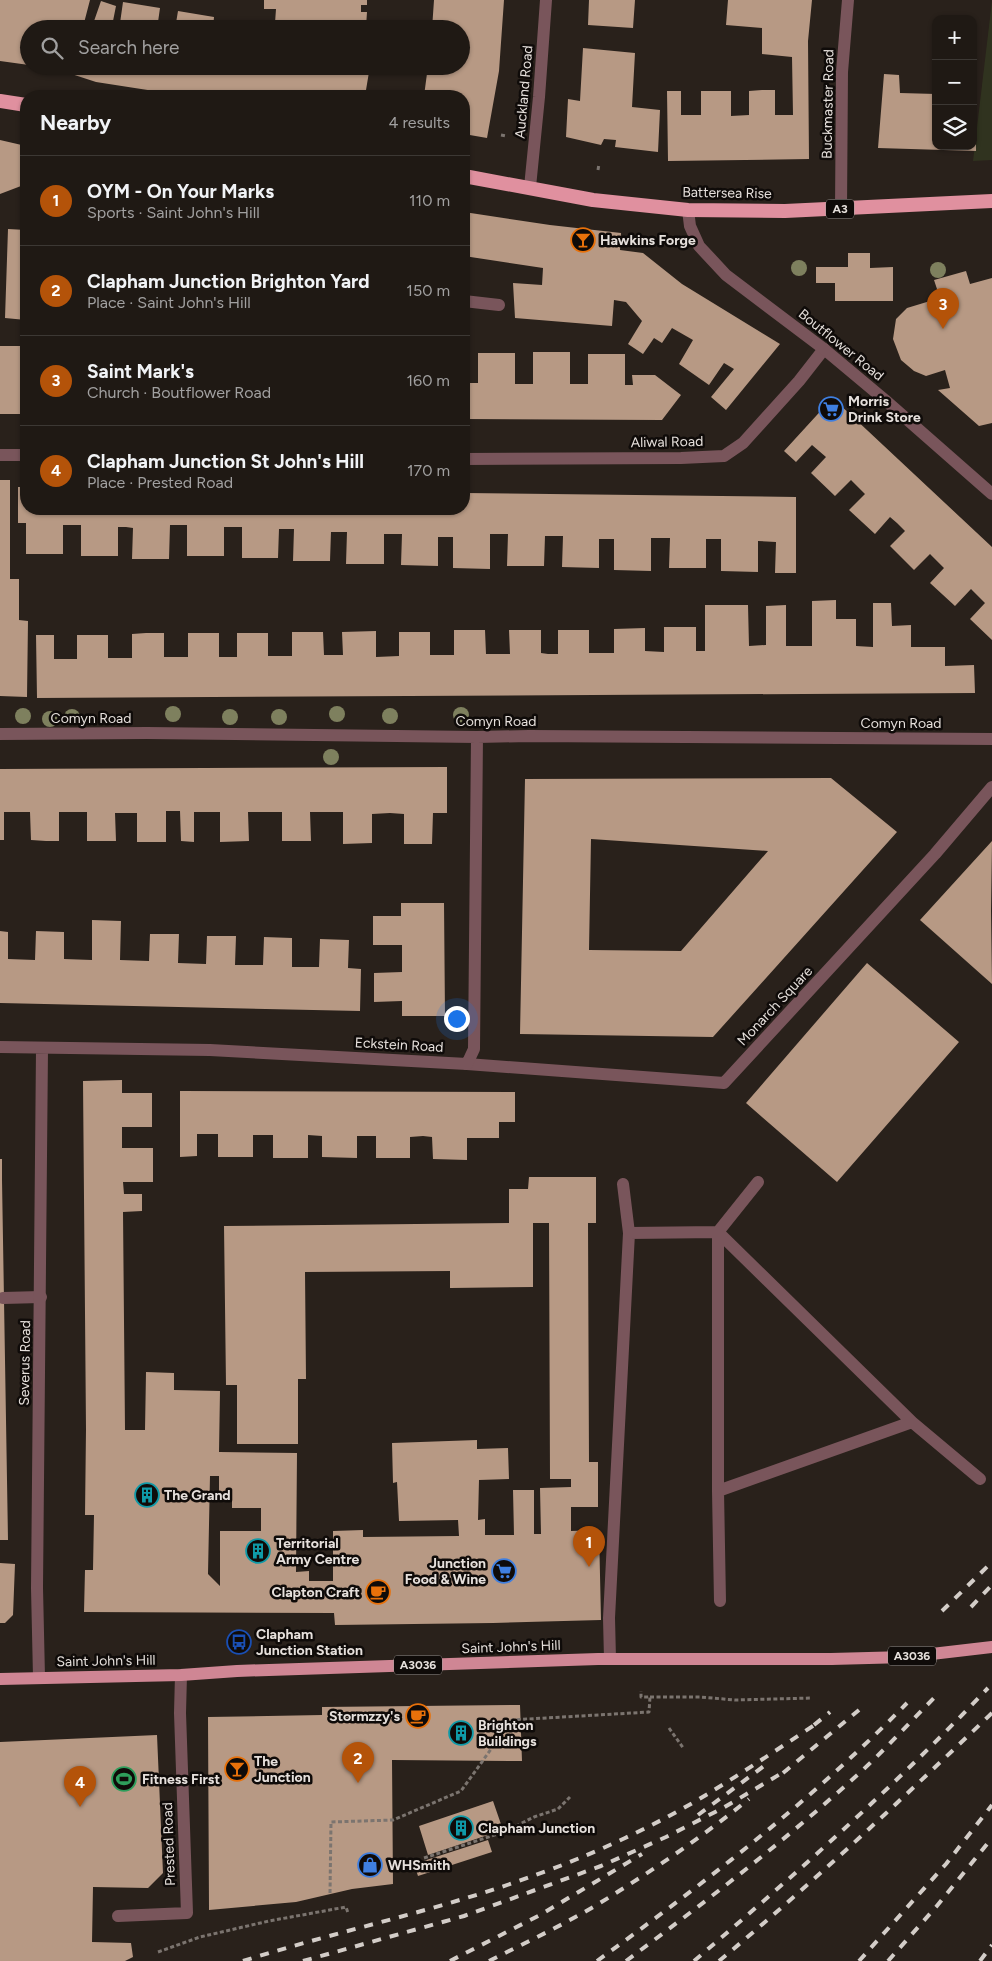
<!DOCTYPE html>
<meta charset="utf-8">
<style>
:root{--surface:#1f1914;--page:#2c2622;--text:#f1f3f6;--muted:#a1a0a0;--line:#3c3834;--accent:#b45309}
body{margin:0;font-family:Figtree,sans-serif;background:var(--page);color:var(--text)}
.controls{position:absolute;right:15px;top:15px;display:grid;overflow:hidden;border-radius:10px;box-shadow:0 1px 4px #0004}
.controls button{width:45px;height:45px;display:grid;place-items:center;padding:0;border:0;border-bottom:1px solid var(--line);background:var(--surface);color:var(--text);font:25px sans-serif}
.you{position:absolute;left:456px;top:1018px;width:18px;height:18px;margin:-12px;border:4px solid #fff;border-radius:50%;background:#1a73e8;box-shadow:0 0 0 8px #1a73e833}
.badge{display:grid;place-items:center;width:32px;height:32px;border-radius:50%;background:var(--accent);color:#fff;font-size:16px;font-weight:700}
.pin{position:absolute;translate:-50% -41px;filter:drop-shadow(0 1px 2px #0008)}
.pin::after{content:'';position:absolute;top:26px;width:18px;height:15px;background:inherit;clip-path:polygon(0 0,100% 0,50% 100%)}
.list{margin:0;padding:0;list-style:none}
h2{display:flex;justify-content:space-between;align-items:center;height:65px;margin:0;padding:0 20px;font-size:21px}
h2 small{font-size:16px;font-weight:400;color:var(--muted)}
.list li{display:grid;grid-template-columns:32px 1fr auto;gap:15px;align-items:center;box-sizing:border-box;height:90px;padding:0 20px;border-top:1px solid var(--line)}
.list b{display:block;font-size:19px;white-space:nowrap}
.list p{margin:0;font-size:16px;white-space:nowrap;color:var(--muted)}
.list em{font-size:16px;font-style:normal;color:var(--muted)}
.icon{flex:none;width:28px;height:28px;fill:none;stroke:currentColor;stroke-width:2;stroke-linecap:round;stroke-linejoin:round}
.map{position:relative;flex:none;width:992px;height:1961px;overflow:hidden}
.search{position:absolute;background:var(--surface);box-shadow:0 1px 4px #0004;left:20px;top:20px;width:450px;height:55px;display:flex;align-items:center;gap:12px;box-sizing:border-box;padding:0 18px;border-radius:28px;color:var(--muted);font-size:19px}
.panel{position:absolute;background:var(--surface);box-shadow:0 1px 4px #0004;left:20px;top:90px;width:450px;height:425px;border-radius:20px}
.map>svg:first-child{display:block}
.green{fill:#30331f}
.building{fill:#b79984;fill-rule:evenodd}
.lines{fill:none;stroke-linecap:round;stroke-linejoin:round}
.path{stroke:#7b746f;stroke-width:3;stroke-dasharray:4 2.5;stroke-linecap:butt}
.service{stroke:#79555b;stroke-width:12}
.minor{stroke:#79555b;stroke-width:12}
.tertiary{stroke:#79555b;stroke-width:12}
.primary{stroke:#cf8694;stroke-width:12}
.trunk{stroke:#e0909f;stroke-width:14}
.rail{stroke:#d3cdc8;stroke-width:4;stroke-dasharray:9 9;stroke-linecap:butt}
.primary-bridge{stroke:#cf8694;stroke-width:12}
.tree{fill:#7e805e}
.labels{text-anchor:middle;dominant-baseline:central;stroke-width:5;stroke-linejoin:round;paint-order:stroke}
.shield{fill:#0f0b09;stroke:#a6a09d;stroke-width:1}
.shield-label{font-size:12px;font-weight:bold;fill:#e6e0dc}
.street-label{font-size:14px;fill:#e6e0dc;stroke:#0f0b09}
.poi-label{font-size:14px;font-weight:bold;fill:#e6e0dc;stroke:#0f0b09;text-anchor:start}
</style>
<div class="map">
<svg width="992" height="1961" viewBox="0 0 992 1961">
<rect width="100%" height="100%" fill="#29211b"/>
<path class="green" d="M992 1V160L973 161Z"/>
<path class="building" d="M0 0H90L84 23 93 24 101 1 116 6 113 21 120 23 123 2 160 8 157 29H29V65L0 61Z
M264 0H367V5H361V12H367L366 27 336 29V26L275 23 276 9H264Z
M434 0H504L499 71 487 138 464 134V96H424L428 66H461V29H432Z
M589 0H635L633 28 588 25Z
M728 0H812L808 41 809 159 668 161 667 91H681V115H701V91H731V116L749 115V91L762 90H775V115H793L792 57 762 54V28L726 25Z
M178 11 214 17 213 29H175Z
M583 48 635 53 632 107 660 110 658 152 615 147 616 140 604 139 601 145 566 137 568 99 580 101Z
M47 66H370L365 96H210L154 91 96 82Z
M884 74 899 75 900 93 936 94V146H973V95H976V151L878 148Z
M0 140 26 146V192L23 193 21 186 0 194Z
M464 212 550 225 621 233 620 250 643 253 682 284 780 344 726 410 711 397 734 369 724 363 709 385 679 364 693 340 672 328 662 343 654 338 643 354 628 344 642 321 626 302 614 300 612 326 515 318 513 283 542 285 543 268 464 256Z
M8 229 26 230V320L5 318Z
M848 253H870V268L893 267V301H835V283H816V267H848Z
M966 271 970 284 992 278V423L979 426 938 390 950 388 945 370 926 376 914 371 901 360 893 339 896 319 907 308 940 298 934 280Z
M0 346H26V414H0Z
M533 352H570V384H588V354H625V385H633L632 375H655L681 395 662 420 464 419V383H478V353H515V384H533Z
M827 404H839L852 416 992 547V640L970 619 985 603 971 589 955 606 930 583 944 568 930 554 914 570 890 546 905 531 897 523 890 517 875 534 849 510 865 494 851 480 835 496 811 473 826 457 812 445 796 462 784 451Z
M0 480H10V579H19V620L28 621 27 697 0 696Z
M18 487H26V509H464V493L796 497V573H775L776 542 758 541V572L721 571V539H706V568H669L670 538H651V571L614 570V539H599V568L562 567 563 536H545L544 566H507L508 534H490V569L453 568V537H438V566L401 565 402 534H384V564H346L347 532H331L330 561H293L294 529H279L278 558H242V527H224V556H187V525H170L169 559H132L133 528 126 527H118V556H81V525H63V554H26V523H18Z
M836 600V619H856V646L873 647V603H891L892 626 911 625V647H945V666L974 665 975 693 37 698 36 635H54V659H77V635H108V658H132V634L146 633H164V657H188V633H219V657H237V633H268V656H292V632H323L324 655H343L342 632 376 631V657L399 656V632H430V655H454V630H485L486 654H510L509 630H541V653L548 654H558V630H589V653H614V629L645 628V651L664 652V627H696V651H705V605H748L749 646 766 645V606L786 605V646H812V601Z
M447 767V813H433L432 844H404V814L390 813 372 814V843L343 844V812H310L311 841H282V812H248L249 841 220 842V812H194V842L181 841 180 811H166V842H137V813H115L116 841H87V812H59V841H46L31 840 30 812H4V840H0V769Z
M831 778 897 832 713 1037 520 1034 525 779ZM591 839 768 851 681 951 589 950Z
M992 841 991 911 992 984 920 920Z
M401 903H444L445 1016H402V1001L374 1002V973L402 972V945H373V916H401Z
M92 920 121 921 120 960 149 961 150 934H179L178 963 206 964 207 936H236L235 965H263L264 937 292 938V967H319L320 939 349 940 348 968 361 969 360 1011 0 1003V931L8 932V959L35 960 36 931 64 932V959L92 960Z
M867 963 959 1042 837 1182 746 1103Z
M122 1080V1093H152V1127H122V1148H153V1182H123L124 1194H142V1211L123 1212 125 1430H145L146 1372 174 1373V1390L220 1391 219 1452 297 1453 296 1572 309 1571V1581H333V1531L363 1530V1537L459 1536 458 1520 399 1521 397 1482 393 1483 392 1443 477 1440V1449L508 1448 509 1479 479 1480 478 1520 485 1519V1535H514L513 1490H534V1534H541L540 1488 571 1487V1479H550L549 1223H533V1287L450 1288V1271L305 1272 306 1379H298V1444H237V1385H226L224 1226 509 1223V1189H528L529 1177H596V1223H588L589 1462H598V1507H571V1531L599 1530 601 1620 493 1623 335 1625 334 1613 84 1612 85 1570H93L94 1515H85L86 1429 83 1081ZM210 1476H219V1494H232V1508H261V1531H220V1586L208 1574Z
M180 1091 515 1092V1122H499V1138H467V1160L433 1159 432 1137 423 1136 410 1137V1158H376V1136H357V1158L322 1157V1136L308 1135V1158H273V1135H253V1157H218V1134H197V1156L180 1157Z
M0 1159H2V1180L8 1540H0Z
M0 1563 15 1564 13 1615 5 1623H0Z
M520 1705 522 1761 392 1760 393 1884 352 1889 296 1902 209 1910 208 1717 322 1715V1707Z
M157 1735 163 1873 148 1888 93 1887 92 1942 131 1943 133 1957 125 1961H0V1742Z
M493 1801 503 1830 428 1855 419 1826Z
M488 1840 492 1852 418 1876 414 1864Z"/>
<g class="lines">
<path class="path" d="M501 135 506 136
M598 170 599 164
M650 1697H700L735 1700 812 1698
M669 1728 684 1749
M424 1858 504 1832 534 1817 558 1809 570 1797
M330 1893 331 1822 393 1820 461 1791 512 1720 649 1712 650 1697H641V1691
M158 1952 200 1937 269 1921 346 1907 348 1913"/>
<path class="service" d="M464 301 499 305
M467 1064 724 1083 935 854 992 787
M623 1184 629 1233 718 1232 912 1422
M3 1298 41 1297
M718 1491V1232L758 1182
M720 1601 718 1491 912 1422 980 1479
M610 1659 609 1618 629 1233"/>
<path class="minor" d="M530 187 539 97 546 0
M841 209 842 72 848 0
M0 455H26
M464 459 681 458 724 456 743 443 799 381 824 349
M0 734 147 733 477 737 529 736 992 739
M0 1047 210 1050 467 1064 474 1049 477 737
M39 1677 37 1588 42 1049
M118 1916 187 1913 180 1713 181 1675"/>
<path class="tertiary" d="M688 210 690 226 699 246 726 275 824 349 885 400 992 494"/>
<path class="primary" d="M0 1679 181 1675 237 1671 598 1659H831"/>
<path class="trunk" d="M0 101 26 105
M464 176 593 200 688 210 785 211 992 201"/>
<path class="rail" d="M971 1607 992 1585
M942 1611 992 1562
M814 1725 830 1712
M783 1773 859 1710
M698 1815 768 1763
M243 1961C338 1931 436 1911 530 1877 590 1856 660 1824 714 1790 750 1768 784 1745 819 1722
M303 1961 464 1916 601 1866 666 1837 723 1808 787 1770
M450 1961 540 1915 642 1854
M489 1961C533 1939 578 1918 619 1891 664 1863 708 1832 749 1799
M597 1961C706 1882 812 1800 907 1703
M626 1961C704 1903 782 1843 854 1778 882 1753 908 1724 934 1698
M694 1961C796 1874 896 1785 988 1688
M719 1961C814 1882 903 1798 992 1713
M859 1961 946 1864 992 1805
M888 1961 936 1907 992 1838
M980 1961 992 1945"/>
<path class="primary-bridge" d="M831 1659 906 1657 992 1647"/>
</g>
<g class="tree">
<circle cx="799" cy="268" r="8"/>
<circle cx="938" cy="270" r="8"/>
<circle cx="173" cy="714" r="8"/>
<circle cx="337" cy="714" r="8"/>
<circle cx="461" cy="715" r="8"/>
<circle cx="23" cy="716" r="8"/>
<circle cx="390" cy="716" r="8"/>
<circle cx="72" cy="717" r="8"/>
<circle cx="230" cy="717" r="8"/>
<circle cx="279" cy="717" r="8"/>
<circle cx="50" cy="719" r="8"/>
<circle cx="331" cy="757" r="8"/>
</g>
<defs>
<g id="bar-ring" transform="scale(1.25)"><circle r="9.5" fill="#0f0b09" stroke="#e8710a" stroke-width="1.5"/><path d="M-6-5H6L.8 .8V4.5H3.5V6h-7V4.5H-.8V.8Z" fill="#e8710a"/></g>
<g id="supermarket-ring" transform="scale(1.25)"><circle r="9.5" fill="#0f0b09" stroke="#3f7fe0" stroke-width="1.5"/><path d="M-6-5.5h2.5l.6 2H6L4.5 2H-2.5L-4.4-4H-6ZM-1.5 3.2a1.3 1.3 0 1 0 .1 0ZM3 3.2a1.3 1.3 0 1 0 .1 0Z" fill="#3f7fe0"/></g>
<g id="building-ring" transform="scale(1.25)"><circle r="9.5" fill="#0f0b09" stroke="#0f9aa8" stroke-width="1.5"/><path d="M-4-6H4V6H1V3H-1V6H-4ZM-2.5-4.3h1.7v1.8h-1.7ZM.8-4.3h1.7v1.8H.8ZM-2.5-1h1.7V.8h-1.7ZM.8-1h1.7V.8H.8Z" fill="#0f9aa8"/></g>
<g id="cafe-ring" transform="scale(1.25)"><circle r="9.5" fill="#0f0b09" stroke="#e8710a" stroke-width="1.5"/><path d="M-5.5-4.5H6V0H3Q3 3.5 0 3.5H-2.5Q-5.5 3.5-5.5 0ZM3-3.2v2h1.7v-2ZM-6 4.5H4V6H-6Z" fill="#e8710a"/></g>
<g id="bus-ring" transform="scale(1.25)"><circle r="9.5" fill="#0f0b09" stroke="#1a4fb4" stroke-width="1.5"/><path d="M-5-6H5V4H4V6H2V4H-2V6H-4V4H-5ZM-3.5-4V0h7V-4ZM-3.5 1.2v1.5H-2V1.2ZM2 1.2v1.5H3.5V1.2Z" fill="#1a4fb4"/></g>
<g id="stadium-ring" transform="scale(1.25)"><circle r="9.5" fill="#0f0b09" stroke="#2e9e5b" stroke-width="1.5"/><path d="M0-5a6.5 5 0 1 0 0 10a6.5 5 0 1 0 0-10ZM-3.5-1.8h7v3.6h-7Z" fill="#2e9e5b"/></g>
<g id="shop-ring" transform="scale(1.25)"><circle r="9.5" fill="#0f0b09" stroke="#3f7fe0" stroke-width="1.5"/><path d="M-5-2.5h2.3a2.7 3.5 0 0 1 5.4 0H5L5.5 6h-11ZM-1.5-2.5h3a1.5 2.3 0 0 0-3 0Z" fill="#3f7fe0"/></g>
</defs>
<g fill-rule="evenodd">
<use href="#bar-ring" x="583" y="240"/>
<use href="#supermarket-ring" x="831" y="409"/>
<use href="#building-ring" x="147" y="1495"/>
<use href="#building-ring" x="258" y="1551"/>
<use href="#supermarket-ring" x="504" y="1571"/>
<use href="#cafe-ring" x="378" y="1592"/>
<use href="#bus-ring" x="239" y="1642"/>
<use href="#cafe-ring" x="418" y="1716"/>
<use href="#building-ring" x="461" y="1733"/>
<use href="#bar-ring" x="237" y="1769"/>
<use href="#stadium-ring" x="124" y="1779"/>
<use href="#building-ring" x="461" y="1828"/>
<use href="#shop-ring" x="370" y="1865"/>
</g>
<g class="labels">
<g class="shield">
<rect x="826" y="199.5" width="28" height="19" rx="4"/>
<rect x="888" y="1646.5" width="48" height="19" rx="4"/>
<rect x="394" y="1655.5" width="48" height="19" rx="4"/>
</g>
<g class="shield-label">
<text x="840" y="209">A3</text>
<text x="912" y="1656">A3036</text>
<text x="418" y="1665">A3036</text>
</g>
<g class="street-label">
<text transform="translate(524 92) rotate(-85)">Auckland Road</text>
<text transform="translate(828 104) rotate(-89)">Buckmaster Road</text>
<text transform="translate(727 193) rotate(1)">Battersea Rise</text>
<text transform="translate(841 345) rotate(39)">Boutflower Road</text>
<text transform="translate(667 442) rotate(-1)">Aliwal Road</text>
<text x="91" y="718">Comyn Road</text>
<text x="496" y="721">Comyn Road</text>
<text x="901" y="723">Comyn Road</text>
<text transform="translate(775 1006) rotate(-47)">Monarch Square</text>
<text transform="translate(399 1045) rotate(3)">Eckstein Road</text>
<text transform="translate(25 1363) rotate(-89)">Severus Road</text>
<text transform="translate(511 1647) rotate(-2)">Saint John's Hill</text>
<text transform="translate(106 1661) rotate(-1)">Saint John's Hill</text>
<text transform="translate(169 1844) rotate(-92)">Prested Road</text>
</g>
<g class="poi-label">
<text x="600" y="240">Hawkins Forge</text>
<text x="848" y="401">Morris<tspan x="848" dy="16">Drink Store</tspan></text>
<text x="164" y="1495">The Grand</text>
<text x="276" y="1543">Territorial<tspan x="276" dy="16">Army Centre</tspan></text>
<text x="486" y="1563" text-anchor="end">Junction<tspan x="486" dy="16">Food &amp; Wine</tspan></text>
<text x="360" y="1592" text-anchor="end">Clapton Craft</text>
<text x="256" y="1634">Clapham<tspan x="256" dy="16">Junction Station</tspan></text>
<text x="400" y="1716" text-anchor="end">Stormzzy's</text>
<text x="478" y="1725">Brighton<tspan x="478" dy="16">Buildings</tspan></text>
<text x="254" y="1761">The<tspan x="254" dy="16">Junction</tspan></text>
<text x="142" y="1779">Fitness First</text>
<text x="478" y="1828">Clapham Junction</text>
<text x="388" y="1865">WHSmith</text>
</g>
</g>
</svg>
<div class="controls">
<button>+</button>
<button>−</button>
<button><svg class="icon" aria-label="layers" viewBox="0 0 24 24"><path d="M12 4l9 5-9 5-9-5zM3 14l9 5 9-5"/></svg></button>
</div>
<div class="you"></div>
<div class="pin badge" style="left:589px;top:1567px">1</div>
<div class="pin badge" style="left:358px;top:1783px">2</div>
<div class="pin badge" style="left:943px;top:329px">3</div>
<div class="pin badge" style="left:80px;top:1807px">4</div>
<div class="search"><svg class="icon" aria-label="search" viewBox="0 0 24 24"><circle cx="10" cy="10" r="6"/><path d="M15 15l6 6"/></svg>Search here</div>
<section class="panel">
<h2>Nearby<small>4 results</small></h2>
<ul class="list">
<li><span class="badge">1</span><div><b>OYM - On Your Marks</b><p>Sports · Saint John's Hill</p></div><em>110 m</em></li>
<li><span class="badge">2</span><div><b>Clapham Junction Brighton Yard</b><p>Place · Saint John's Hill</p></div><em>150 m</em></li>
<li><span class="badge">3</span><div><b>Saint Mark's</b><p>Church · Boutflower Road</p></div><em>160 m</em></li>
<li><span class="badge">4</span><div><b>Clapham Junction St John's Hill</b><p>Place · Prested Road</p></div><em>170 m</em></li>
</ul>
</section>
</div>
